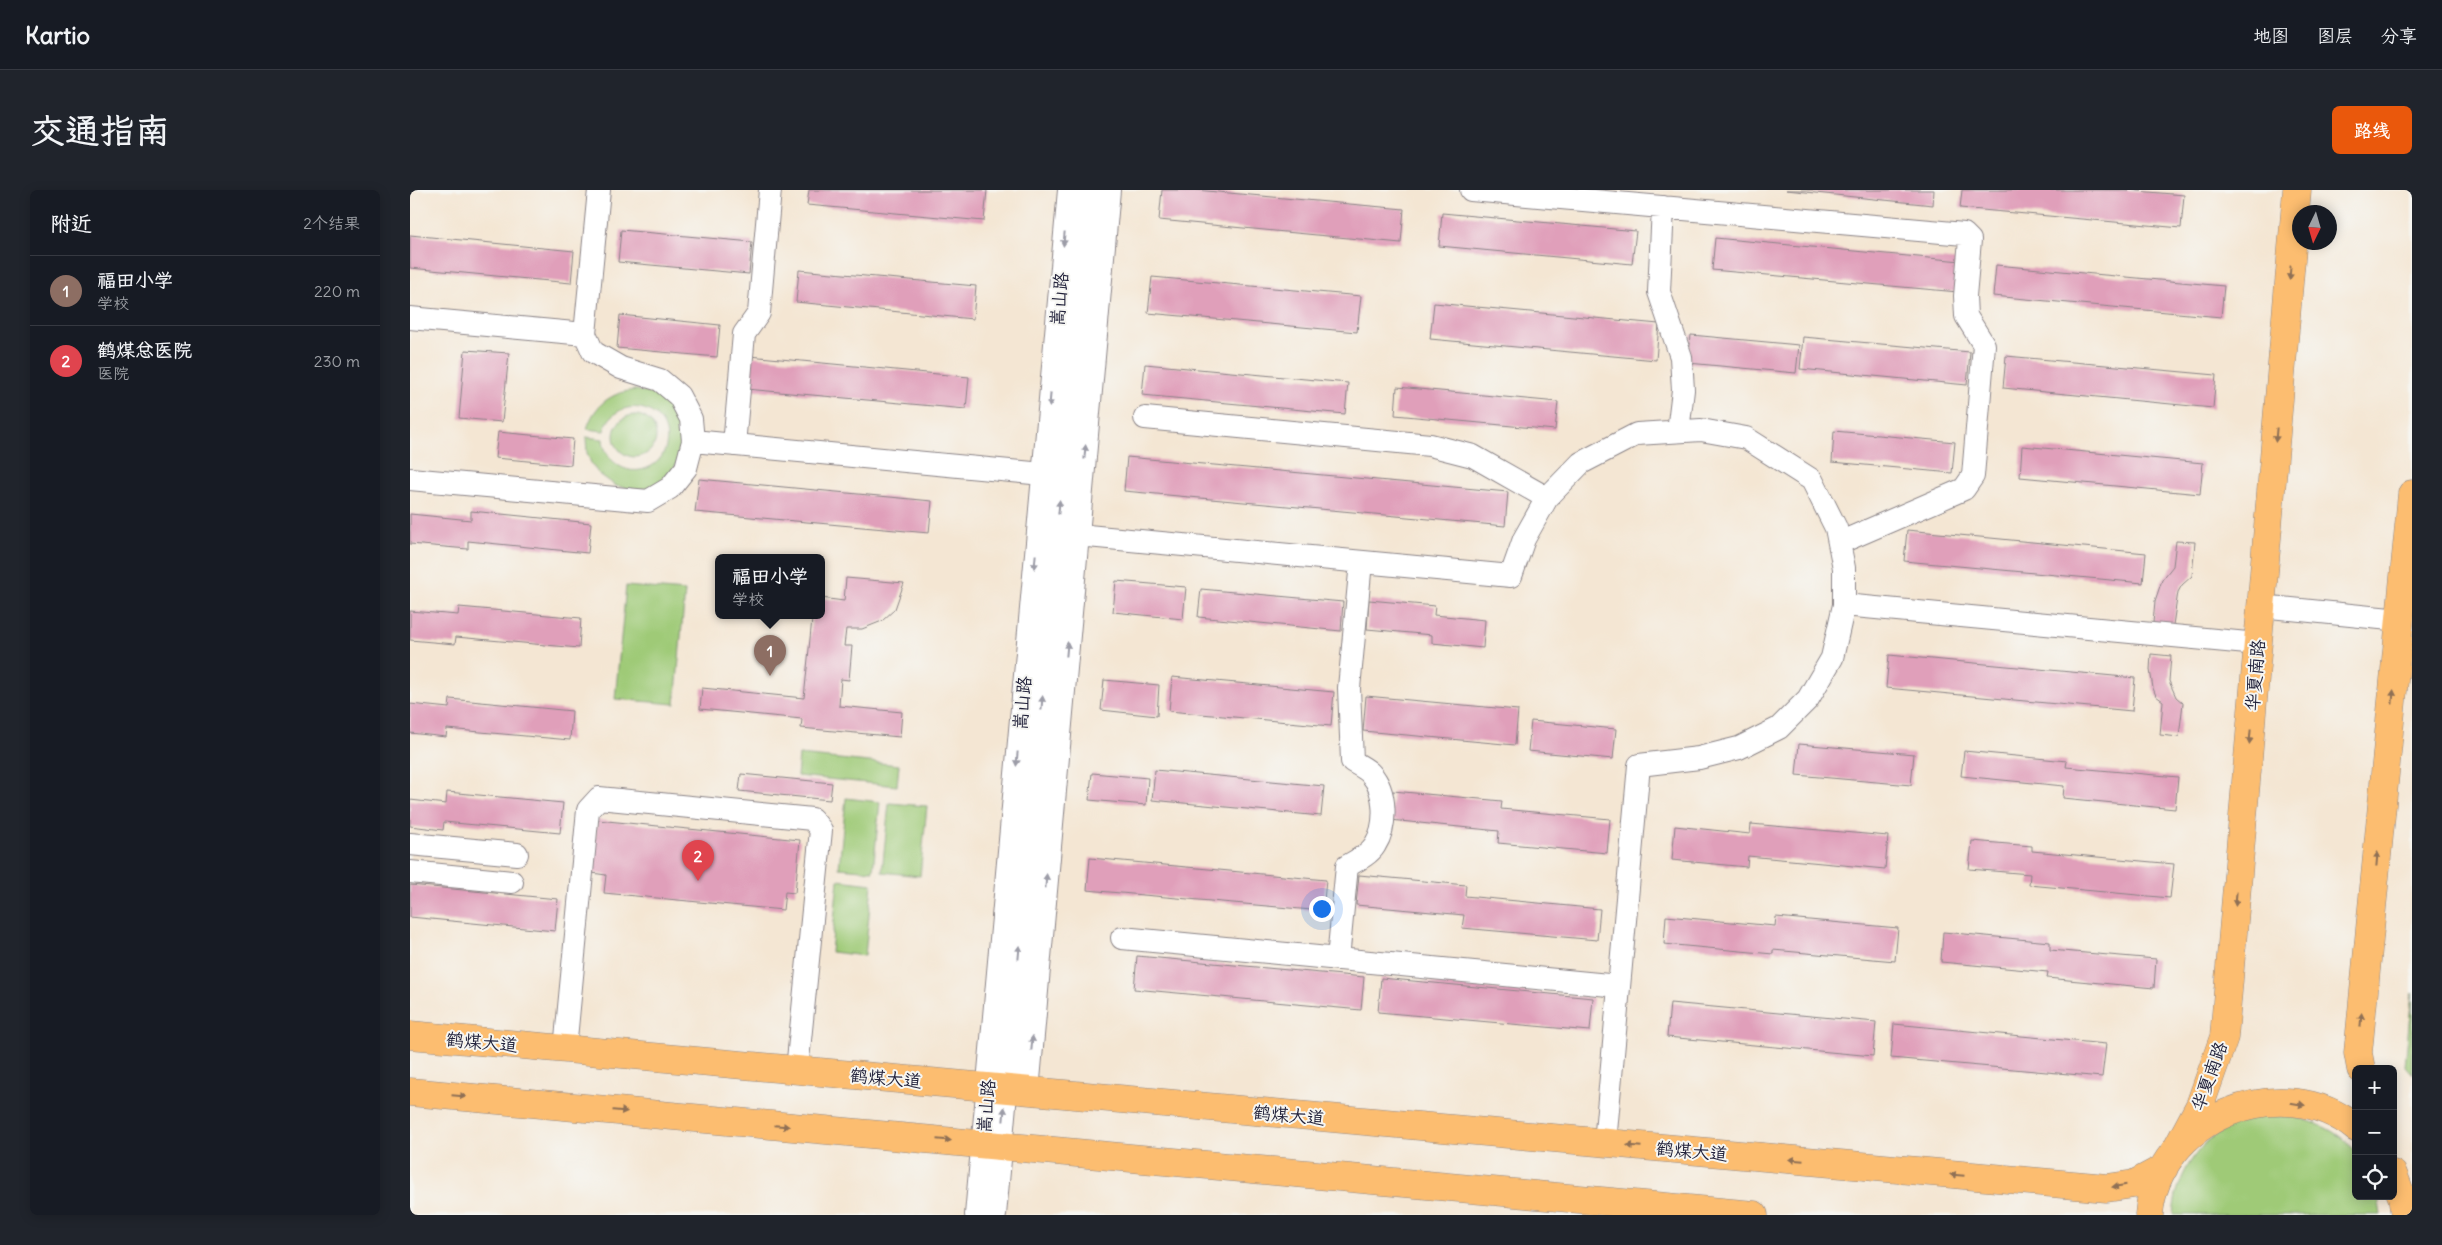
<!DOCTYPE html>
<html lang="zh">
<meta charset="utf-8">
<style>
:root{--surface:#171b24;--page:#20242c;--text:#f1f3f6;--muted:#9ea1a6;--line:#363941;--accent:#ea580c}
body{margin:0;font-family:Delius,"LXGW WenKai TC",sans-serif;background:var(--page);color:var(--text)}
.controls{position:absolute;right:15px;bottom:15px;display:grid;overflow:hidden;border-radius:8px;box-shadow:0 2px 12px #0003}
.controls button{width:45px;height:45px;display:grid;place-items:center;padding:0;border:0;border-bottom:1px solid var(--line);background:var(--surface);color:var(--text);font:25px sans-serif}
.compass{position:absolute;left:1882px;top:15px;width:45px;height:45px;border-radius:50%;background:var(--surface);box-shadow:0 2px 12px #0003;rotate:185deg}
.you{position:absolute;left:911px;top:718px;width:18px;height:18px;margin:-12px;border:4px solid #fff;border-radius:50%;background:#1a73e8;box-shadow:0 0 0 8px #1a73e833}
.badge{display:grid;place-items:center;width:32px;height:32px;border-radius:50%;background:var(--accent);color:#fff;font-size:16px;font-weight:700}
.pin{position:absolute;translate:-50% -41px;filter:drop-shadow(0 1px 2px #0008)}
.pin::after{content:'';position:absolute;top:26px;width:18px;height:15px;background:inherit;clip-path:polygon(0 0,100% 0,50% 100%)}
.popup{position:absolute;left:305px;top:364px;width:110px;height:65px;box-sizing:border-box;display:grid;place-content:center;border-radius:8px;background:var(--surface);filter:drop-shadow(0 1px 4px #0005);font-size:16px;white-space:nowrap;color:var(--muted)}
.popup b{font-size:19px;color:var(--text)}
.popup::after{content:'';position:absolute;left:50%;top:100%;margin-left:-10px;border:10px solid transparent;border-top-color:var(--surface)}
.list{margin:0;padding:0;list-style:none}
h2{display:flex;justify-content:space-between;align-items:center;height:65px;margin:0;padding:0 20px;font-size:21px}
h2 small{font-size:16px;font-weight:400;color:var(--muted)}
.list li{display:grid;grid-template-columns:32px 1fr auto;gap:15px;align-items:center;box-sizing:border-box;height:70px;padding:0 20px;border-top:1px solid var(--line)}
.list b{display:block;font-size:19px;white-space:nowrap}
.list p{margin:0;font-size:16px;white-space:nowrap;color:var(--muted)}
.list em{font-size:16px;font-style:normal;color:var(--muted)}
.icon{flex:none;width:28px;height:28px;fill:none;stroke:currentColor;stroke-width:2;stroke-linecap:round;stroke-linejoin:round}
.map{position:relative;flex:none;width:2002px;height:1025px;overflow:hidden;border-radius:8px}
header{display:flex;align-items:center;gap:30px;box-sizing:border-box;height:70px;padding:0 25px;background:var(--surface);border-bottom:1px solid var(--line)}
header strong{font-size:24px}
nav{display:flex;gap:28px;margin-inline-start:auto;font-size:18px}
.intro{display:flex;align-items:center;justify-content:space-between;box-sizing:border-box;height:120px;padding:0 30px}
h1{margin:0;font-size:35px}
.button{padding:12px 22px;border-radius:8px;background:var(--accent);color:#fff;font-size:18px;font-weight:700}
main{display:flex;gap:30px;padding:0 30px}
aside{flex:1;background:var(--surface);border-radius:8px;box-shadow:0 2px 12px #0003}
.map>svg:first-child{display:block}
.green{fill:#9fca77;stroke:#607659}
.building{fill:#e09fba}
.lines{fill:none;stroke-linecap:round;stroke-linejoin:round}
.minor-casing{stroke:#8b8487;stroke-width:24}
.major-casing{stroke:#8b8487;stroke-width:29}
.minor{stroke:#fff;stroke-width:22}
.major{stroke:#fcbd6f;stroke-width:28}
.oneway{fill:#9c9ca7}
.oneway2{fill:#8f7055}
.labels{text-anchor:middle;dominant-baseline:central;stroke-width:4;stroke-linejoin:round;paint-order:stroke}
.street-label{font-size:18px;fill:#22223b;stroke:#f6f6f2}
</style>
<header>
<strong>Kartio</strong>
<nav><a>地图</a><a>图层</a><a>分享</a></nav>
</header>
<div class="intro"><h1>交通指南</h1><a class="button">路线</a></div>
<main>
<aside>
<h2>附近<small>2个结果</small></h2>
<ul class="list">
<li><span class="badge" style="background:#8d6e63">1</span><div><b>福田小学</b><p>学校</p></div><em>220 m</em></li>
<li><span class="badge" style="background:#e0444e">2</span><div><b>鹤煤总医院</b><p>医院</p></div><em>230 m</em></li>
</ul>
</aside>
<div class="map">
<svg width="2002" height="1025" viewBox="0 0 2002 1025">
<rect width="100%" height="100%" fill="#f6f6f2"/>
<filter id="ink" filterUnits="userSpaceOnUse"><feTurbulence type="fractalNoise" baseFrequency=".02" numOctaves="2"/><feDisplacementMap in="SourceGraphic" scale="10" xChannelSelector="R" yChannelSelector="G"/><feConvolveMatrix kernelMatrix="1 2 1 2 8 2 1 2 1" color-interpolation-filters="sRGB"/></filter>
<filter id="wash" filterUnits="userSpaceOnUse"><feTurbulence type="fractalNoise" baseFrequency=".0096" numOctaves="4" result="noise"/><feDisplacementMap in="SourceGraphic" scale="20" xChannelSelector="R" yChannelSelector="G"/><feGaussianBlur stdDeviation="1.12" result="paint"/><feColorMatrix in="noise" values="0 0 0 0 0 0 0 0 0 0 0 0 0 0 0 0 0 1.4 0 .05"/><feComposite in="paint" operator="in"/></filter>
<g filter="url(#wash)">
<rect width="100%" height="100%" fill="#f4e6d3"/>
<path class="green" d="M226 200 251 206 269 224 276 249 262 284 241 297 228 300 206 296 188 283 181 273 177 263 176 247 193 249C194 270 216 287 237 278 246 275 254 266 256 256 264 216 205 201 194 241L177 239C184 215 201 202 226 200Z
M204 246a21 21 0 1 1 42 0a21 21 0 1 1-42 0Z
M216 396 275 401 265 514 205 509Z
M389 565 489 575 487 596 387 586Z
M436 608 470 612 463 681 429 678Z
M479 613 517 616 510 686 472 682Z
M428 690 462 694 455 766 421 762Z
M2002 803V884L1995 876Z
M1879 926C1905 931 1929 941 1946 962V1006H1968L1971 1025H1763C1766 980 1797 936 1844 927 1856 925 1868 926 1879 926Z"/>
<g id="blocks">
<path class="building" d="M399 0H577L574 31 397 15Z
M752 0H786L994 19 991 53 749 30Z
M1376 0H1524L1523 15Z
M1552 0H1715L1774 5 1771 38 1550 18Z
M1032 23 1226 41 1222 74 1029 56Z
M211 40 342 52 339 84 208 72Z
M0 45 164 61 161 93 0 78Z
M1305 48 1551 71 1548 102 1302 80Z
M1586 75 1814 96 1811 127 1583 106Z
M389 80 566 96 563 129 386 112Z
M742 87 951 106 947 142 738 123Z
M1024 113 1249 134 1246 170 1020 149Z
M210 125 310 135 307 167 207 158Z
M1281 145 1389 155 1386 183 1278 173Z
M1393 147 1560 162 1557 195 1390 179Z
M55 160 99 163 92 232 49 228Z
M339 166 559 187 556 219 336 199Z
M1596 166 1806 185 1803 218 1593 198Z
M735 174 938 193 935 224 732 205Z
M987 197 1148 212 1145 240 985 225Z
M1424 241 1545 252 1542 283 1422 272Z
M88 242 163 249 161 275 85 268Z
M1612 256 1793 273 1790 304 1610 287Z
M717 267 1098 302 1095 336 714 301Z
M289 289 522 311 519 343 285 322Z
M61 321 181 333 178 363 58 351V359L0 354V324L61 330Z
M1497 340 1736 363 1733 393 1494 371Z
M1766 351 1785 352 1782 386 1772 395 1768 402 1763 435 1743 433 1745 411 1752 390 1763 376Z
M436 388 494 393 485 419 472 431 452 439H436L434 456H442L439 490 431 489 429 516 492 522 490 547 391 538 392 529 290 519 292 498 394 508 402 429 372 425H411V408L434 411Z
M706 391 776 397 773 429 703 422Z
M791 399 933 412 931 441 788 427Z
M959 410 1025 416 1024 425 1075 430 1073 458 1022 453V445L957 439Z
M49 417 171 428 169 458 46 447 45 454 0 450V421L48 425Z
M1741 464 1761 466 1759 491 1766 507 1773 513 1769 547 1750 545 1753 511 1746 506 1743 498 1740 480Z
M1479 465 1725 488 1722 521 1476 498Z
M762 487 924 502 921 536 759 521Z
M694 490 749 495 747 526 691 520Z
M956 506 1108 520 1105 555 953 541Z
M40 509 162 521 160 550 37 539 36 547 0 543V514L39 518Z
M1121 531 1206 539 1203 569 1118 561Z
M1389 554 1504 564 1501 595 1386 585Z
M1554 561 1657 571 1656 577 1768 587 1765 619 1653 608 1654 596 1551 586Z
M745 580 914 596 911 626 742 610Z
M682 583 738 588 736 615 679 610Z
M331 584 422 593 420 610 329 601Z
M983 601 1092 611 1091 619 1200 629 1197 663 1088 653 1089 641 980 630Z
M37 602 153 613 150 643 34 632 33 640 0 636V610L36 614Z
M187 630 390 650 385 703 375 702 373 720 194 703 196 685 182 683Z
M1341 634 1478 646 1475 679 1338 666 1337 677 1262 670 1265 636 1340 644Z
M1562 651 1622 656V661L1764 674 1760 708 1619 695 1620 684 1559 679Z
M680 668 916 690 913 721 677 700Z
M949 685 1056 695 1055 706 1190 719 1187 750 1052 738 1054 725 946 715Z
M0 695 148 709 145 741 0 727Z
M1256 726 1365 736 1366 727 1488 738 1485 771 1363 760V764L1254 754Z
M1533 742 1640 752V760L1746 769 1744 798 1637 788 1638 782 1531 772Z
M727 766 954 787 951 820 724 799Z
M971 788 1183 808 1180 841 968 822Z
M1260 813 1466 832 1463 866 1257 847Z
M1484 834 1696 854 1692 887 1481 868Z"/>
</g>
</g>
<g filter="url(#ink)">
<use href="#blocks" fill-opacity="0" stroke="#8b8487" stroke-width="1"/>
<g class="lines">
<g class="minor-casing">
<path id="minor" d="M1061 0 1554 44 1560 50 1555 106 1556 126 1574 155 1563 286 1554 299 1429 353
M1253 17 1249 102 1271 167 1273 200 1268 241
M0 128 175 144 183 162 211 178 250 190 269 206 281 229 283 251 276 278 260 298 238 311 0 289
M175 144 189 0
M735 228 1020 255 1063 266 1137 308
M283 251 633 284
M324 255 334 144 349 123 360 0
M667 345 1101 386 1114 349 1137 308 1171 273 1227 244 1291 240 1336 248 1402 290 1426 338 1434 378V415L1422 468 1398 509 1369 538 1329 558 1289 568 1229 575 1195 953
M1434 415 1848 454
M1851 416 1990 430
M0 654 107 664
M0 682 102 692
M712 748 1209 796
M928 769 937 676C946 671 959 665 965 655 977 636 977 602 961 584 957 579 948 575 942 571L939 498 951 372
M155 859 178 620 189 608 402 629 411 640 387 880
M618 901 699 0
M566 1025 659 0
M585 1025 678 0"/>
</g>
<g class="major-casing">
<path id="major" d="M0 845 1697 998 1724 994 1754 978
M1951 879 1948 863 2002 304
M0 902 1344 1025
M1766 960 1790 915 1814 847 1887 0
M1983 984 1992 1007 1995 1025
M1739 1025C1746 929 1872 877 1946 938"/>
</g>
<use href="#minor" class="minor"/>
<use href="#major" class="major"/>
</g>
<defs><path id="oneway-solid" d="M-6-.8H1V-3.2L6.5 0L1 3.2V.8H-6Z" transform="scale(1.25)"/></defs>
<g class="oneway">
<use href="#oneway-solid" transform="translate(654 49) rotate(95)"/>
<use href="#oneway-solid" transform="translate(640 210) rotate(95)"/>
<use href="#oneway-solid" transform="translate(675 262) rotate(-85)"/>
<use href="#oneway-solid" transform="translate(649 317) rotate(-85)"/>
<use href="#oneway-solid" transform="translate(625 372) rotate(95)"/>
<use href="#oneway-solid" transform="translate(657 459) rotate(-85)"/>
<use href="#oneway-solid" transform="translate(632 513) rotate(-85)"/>
<use href="#oneway-solid" transform="translate(607 569) rotate(95)"/>
<use href="#oneway-solid" transform="translate(636 691) rotate(-85)"/>
<use href="#oneway-solid" transform="translate(609 762) rotate(-85)"/>
<use href="#oneway-solid" transform="translate(622 853) rotate(-85)"/>
<use href="#oneway-solid" transform="translate(594 924) rotate(-85)"/>
</g>
<g class="oneway2">
<use href="#oneway-solid" transform="translate(1880 83) rotate(95)"/>
<use href="#oneway-solid" transform="translate(1866 245) rotate(95)"/>
<use href="#oneway-solid" transform="translate(1983 507) rotate(-85)"/>
<use href="#oneway-solid" transform="translate(1840 547) rotate(95)"/>
<use href="#oneway-solid" transform="translate(1967 669) rotate(-85)"/>
<use href="#oneway-solid" transform="translate(1826 709) rotate(95)"/>
<use href="#oneway-solid" transform="translate(1951 830) rotate(-85)"/>
<use href="#oneway-solid" transform="translate(49 906) rotate(5)"/>
<use href="#oneway-solid" transform="translate(1888 914) rotate(10)"/>
<use href="#oneway-solid" transform="translate(210 921) rotate(5)"/>
<use href="#oneway-solid" transform="translate(372 936) rotate(5)"/>
<use href="#oneway-solid" transform="translate(534 950) rotate(5)"/>
<use href="#oneway-solid" transform="translate(1224 956) rotate(-175)"/>
<use href="#oneway-solid" transform="translate(1386 970) rotate(-175)"/>
<use href="#oneway-solid" transform="translate(1547 985) rotate(-175)"/>
<use href="#oneway-solid" transform="translate(1709 996) rotate(171)"/>
</g>
</g>
<g class="labels">
<g class="street-label">
<text transform="translate(649 109) rotate(-85)">嵩山路</text>
<text transform="translate(1845 485) rotate(-85)">华夏南路</text>
<text transform="translate(612 513) rotate(-85)">嵩山路</text>
<text transform="translate(72 852) rotate(5)">鹤煤大道</text>
<text transform="translate(1799 886) rotate(-70)">华夏南路</text>
<text transform="translate(476 888) rotate(5)">鹤煤大道</text>
<text transform="translate(576 916) rotate(-85)">嵩山路</text>
<text transform="translate(879 925) rotate(5)">鹤煤大道</text>
<text transform="translate(1282 961) rotate(5)">鹤煤大道</text>
</g>
</g>
</svg>
<div class="controls">
<button>+</button>
<button>−</button>
<button><svg class="icon" aria-label="locate" viewBox="0 0 24 24"><circle cx="12" cy="12" r="6"/><path d="M12 2v4M12 18v4M2 12h4M18 12h4"/></svg></button>
</div>
<svg class="compass" viewBox="-18 -18 36 36"><path d="M0-13l5 13h-10z" fill="#e53935"/><path d="M0 13l5-13h-10z" fill="#9ea1a6"/></svg>
<div class="you"></div>
<div class="pin badge" style="left:360px;top:486px;background:#8d6e63">1</div>
<div class="popup"><b>福田小学</b>学校</div>
<div class="pin badge" style="left:288px;top:691px;background:#e0444e">2</div>
</div>
</main>
